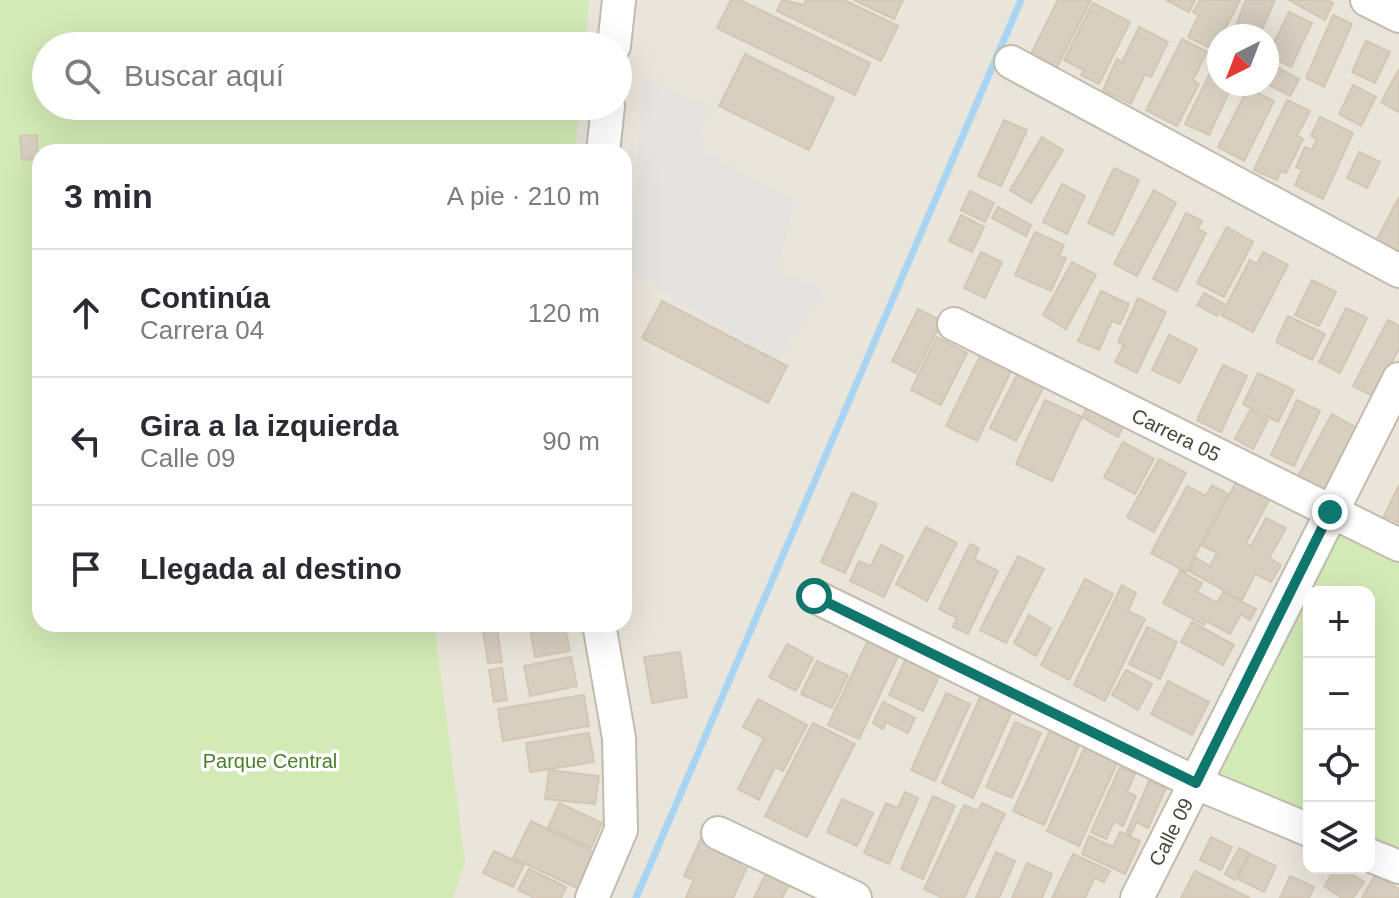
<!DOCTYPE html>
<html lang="es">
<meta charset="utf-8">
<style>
:root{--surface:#fff;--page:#f2f2f3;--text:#2b2b33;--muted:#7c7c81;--line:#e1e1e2}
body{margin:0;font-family:Helvetica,sans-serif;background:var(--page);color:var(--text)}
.controls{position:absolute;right:24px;bottom:24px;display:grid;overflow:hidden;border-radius:16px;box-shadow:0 8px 32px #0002}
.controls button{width:72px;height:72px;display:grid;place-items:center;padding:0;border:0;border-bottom:2px solid var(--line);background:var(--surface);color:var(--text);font:40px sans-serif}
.compass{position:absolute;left:1207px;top:24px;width:72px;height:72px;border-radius:50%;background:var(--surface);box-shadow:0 8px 32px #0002;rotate:222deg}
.stop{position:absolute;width:24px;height:24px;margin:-18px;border:6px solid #0f766e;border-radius:50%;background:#fff}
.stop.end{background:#0f766e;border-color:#fff;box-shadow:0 2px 8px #0008}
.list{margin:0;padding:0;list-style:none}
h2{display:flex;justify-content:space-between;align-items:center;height:104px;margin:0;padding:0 32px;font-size:34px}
h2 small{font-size:26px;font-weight:400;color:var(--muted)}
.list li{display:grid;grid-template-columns:52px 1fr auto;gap:24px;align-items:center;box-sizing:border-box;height:128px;padding:0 32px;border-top:2px solid var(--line)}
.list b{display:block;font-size:30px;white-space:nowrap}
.list p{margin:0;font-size:26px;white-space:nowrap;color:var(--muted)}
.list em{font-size:26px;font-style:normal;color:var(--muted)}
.icon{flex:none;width:44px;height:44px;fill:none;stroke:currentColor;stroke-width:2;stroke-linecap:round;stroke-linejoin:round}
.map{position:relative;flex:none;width:1399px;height:898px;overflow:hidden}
.search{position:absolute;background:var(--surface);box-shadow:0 8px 32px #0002;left:32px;top:32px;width:600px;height:88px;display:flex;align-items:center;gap:20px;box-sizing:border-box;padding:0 28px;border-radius:44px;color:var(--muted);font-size:30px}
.panel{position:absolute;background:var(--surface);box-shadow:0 8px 32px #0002;left:32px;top:144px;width:600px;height:488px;border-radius:24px}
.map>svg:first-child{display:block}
.residential{fill:#eae5da;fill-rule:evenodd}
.green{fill:#d2eab5}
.parking{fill:#e5e3e0}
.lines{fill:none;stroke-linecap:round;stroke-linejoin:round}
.stream{stroke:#a9d4f2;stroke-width:7}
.building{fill:#d8cfc1;stroke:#d3c7b4;stroke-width:2}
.minor-casing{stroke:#c2bbae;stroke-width:36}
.minor{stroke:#fff;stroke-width:32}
.route{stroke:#0f766e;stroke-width:10}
.labels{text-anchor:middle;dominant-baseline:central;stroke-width:7;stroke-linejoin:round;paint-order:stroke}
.street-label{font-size:20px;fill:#4b4439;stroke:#fff}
.park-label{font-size:20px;fill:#4a7f2a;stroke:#fff}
</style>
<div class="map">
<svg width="1399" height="898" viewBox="0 0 1399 898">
<rect width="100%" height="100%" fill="#f6f3ec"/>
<path class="residential" d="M0 0H1399V898H0ZM1219 36H1267V84H1219ZM46 46H618V106H46ZM40 152H624V624H40ZM1309 592H1369V868H1309Z"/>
<path class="green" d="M0 0H589L585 46H46V106H579L575 152H40V624H434L465 863 453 898H0Z
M1330 512 1399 545V867L1369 855V592H1309V830L1196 783Z"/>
<path class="parking" d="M643 78 710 106 698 148 794 201 778 270 825 291 776 361 630 271Z"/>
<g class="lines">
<path class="stream" d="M636 898 1021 0"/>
</g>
<path class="building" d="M731 0H740L870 63 855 95 717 28Z
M782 0 804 5 806 0H844L898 26 881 61 777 11Z
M854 0H903L894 19Z
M1058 0H1091L1054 73 1028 60Z
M1166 0H1195L1189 12Z
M1200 0H1240L1214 50 1188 37 1199 15 1193 12Z
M1246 0H1275L1259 36H1232Z
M1289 0H1327L1333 3 1325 20Z
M1093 3 1130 22 1099 84 1081 75 1084 70 1064 60Z
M1289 12 1312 23 1291 67 1268 55Z
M1333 15 1352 24 1324 87 1306 78Z
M1139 27 1168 42 1151 77 1145 74 1131 104 1103 90 1117 59 1122 62Z
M1182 39 1207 52 1193 80 1199 84 1177 126 1146 110Z
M1366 41 1390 52 1375 83 1352 72Z
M745 54 834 98 809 150 719 106Z
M1267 62 1299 79 1290 96 1267 84Z
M1399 69V112L1381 102Z
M1211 71 1219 75V84H1233L1209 135 1185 124Z
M1353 85 1376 97 1361 126 1339 114Z
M1248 88 1274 101 1244 161 1218 147Z
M1287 100 1310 111 1297 136 1303 139 1286 173 1281 171 1277 180 1254 170Z
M1320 117 1353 133 1323 199 1295 185 1302 170 1296 167 1305 147 1312 150 1317 139 1311 136Z
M1004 120 1027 130 1001 186 978 176Z
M37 135 38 159 22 160 20 136Z
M1042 137 1063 150 1031 203 1010 190Z
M1359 152 1380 162 1367 188 1347 178Z
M1114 168 1139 180 1113 235 1088 223Z
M1062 184 1085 196 1067 234 1043 222Z
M1154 190 1176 203 1137 276 1114 264Z
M970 191 994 203 985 222 961 210Z
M1399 197V255L1375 243Z
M998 207 1031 225 1026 236 992 218Z
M1186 213 1202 221 1198 229 1206 233 1177 291 1153 279Z
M961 215 984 227 972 252 949 241Z
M1227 227 1253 242 1224 297 1197 283Z
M1035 232 1064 245 1059 256 1066 258 1051 291 1015 275Z
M981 252 1002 262 985 298 964 288Z
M1263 252 1288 265 1253 332 1221 315 1250 260 1257 264Z
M1072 262 1096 275 1066 329 1043 315Z
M1312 280 1336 292 1319 326 1295 315Z
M1101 291 1129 304 1120 324 1112 321 1099 350 1078 341Z
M1204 293 1224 304 1217 316 1197 305Z
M1138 298 1166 312 1137 373 1115 362 1124 345 1118 342Z
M662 301 787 366 768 403 642 338Z
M1346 308 1367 318 1340 373 1319 362Z
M918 309 942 321 916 373 892 361Z
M1288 316 1325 334 1312 360 1276 342Z
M1388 320 1399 326V349L1373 396 1353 386Z
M1169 335 1197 349 1180 383 1152 370Z
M937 337 967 353 941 405 911 390Z
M984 348 1015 363 977 441 946 426Z
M1223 365 1247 376 1221 432 1197 420Z
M1019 371 1045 384 1016 441 990 428Z
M1258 373 1294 390 1278 422 1243 404Z
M1045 400 1082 417 1052 481 1016 464Z
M1297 400 1320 411 1294 466 1271 455Z
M1090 402 1126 421 1118 437 1082 417Z
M1250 410 1268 420 1253 449 1235 439Z
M1332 414 1364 432 1329 497 1296 480Z
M1123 442 1154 459 1135 494 1104 477Z
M1159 459 1186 473 1154 532 1127 517Z
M1241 473 1274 491 1246 543 1251 546 1266 518 1286 528 1269 558 1281 565 1271 582 1255 574 1242 600 1189 571 1196 558 1210 566 1217 553 1202 545Z
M1212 485 1228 494 1186 572 1151 553 1187 486 1206 496Z
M1399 485V523L1384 516Z
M852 493 877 504 845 573 821 562Z
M926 527 957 543 927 601 896 584Z
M970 544 979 548 974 559 998 571 968 634 953 627 957 618 939 609Z
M881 545 903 556 884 597 850 581 859 561 871 566Z
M1018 556 1044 569 1006 643 980 630Z
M1180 571 1202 583 1197 592 1217 603 1223 592 1256 609 1250 620 1241 614 1230 634 1206 621 1204 625 1163 603Z
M1085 579 1113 594 1069 680 1041 665Z
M1122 585 1136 593 1128 611 1145 619 1105 701 1074 685Z
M1029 615 1051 628 1036 656 1014 643Z
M1192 622 1234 645 1223 665 1181 642Z
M550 624H564L570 651 535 657 530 628Z
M1147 627 1177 642 1160 679 1129 664Z
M497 628 502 662 488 663 483 630Z
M869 638 900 652 859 739 828 725Z
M787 644 813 658 796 691 769 677Z
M680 652 687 697 652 703 644 657Z
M907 656 941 672 923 711 889 695Z
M571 657 577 686 530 696 524 666Z
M817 661 848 675 832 708 801 694Z
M502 668 507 700 494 702 489 670Z
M1126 670 1152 684 1138 710 1112 695Z
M1168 681 1209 702 1192 735 1151 714Z
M946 693 970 704 935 781 911 770Z
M584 695 589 726 503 741 498 709Z
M981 695 1013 709 973 798 942 783Z
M758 699 807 725 783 771 775 767 759 800 738 789 764 738 743 727Z
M883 702 915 718 908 733 886 722 883 729 873 723Z
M1015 722 1041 733 1012 798 986 787Z
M813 723 855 744 807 837 765 816Z
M1051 728 1081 741 1044 825 1013 811Z
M589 733 594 762 530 772 526 743Z
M1087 742 1120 757 1079 846 1047 831Z
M1120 767 1135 774 1127 792 1136 796 1123 826 1114 821 1106 839 1091 832Z
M549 770 599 776 595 804 545 799Z
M1149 781 1166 788 1148 828 1137 822 1130 836 1126 834Z
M905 792 918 798 889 864 864 853 886 803 898 808Z
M933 796 955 806 923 879 901 869Z
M842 799 873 813 857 846 827 832Z
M559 803 602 823 591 848 548 828Z
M982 803 1005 814 964 898H943L924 889 964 805 978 811Z
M531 821 596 853 579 889 513 858Z
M1120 832 1140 841 1125 874 1082 854 1089 836 1113 847Z
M702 836 751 858 733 898H686L694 880 684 876Z
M1211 837 1232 847 1221 870 1200 860Z
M1239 848 1249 853 1235 880 1225 874Z
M494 851 524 865 513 887 483 873Z
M996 852 1015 861 999 898H976Z
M1073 854 1110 871 1104 882 1094 878 1085 898H1052Z
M1250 854 1276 866 1264 892 1238 879Z
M1027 863 1052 874 1042 898H1012Z
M1336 868H1343L1364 882 1353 898H1342L1324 886Z
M529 869 566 887 561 898H535L518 890Z
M1195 871 1250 898H1181Z
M766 874 789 885 782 898H754Z
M1375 875 1399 889V898H1362Z
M1290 876 1314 887 1309 898H1280Z"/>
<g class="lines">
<g class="minor-casing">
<path id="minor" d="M1367 0 1399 16
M614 46 619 0
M1011 62 1399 271
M603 152 608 106
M954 324 1399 545
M814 596 1196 783 1309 830
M718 833 855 898
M1369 855 1399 867
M592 898 621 830 619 738 599 624
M1137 898 1399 379"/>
</g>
<use href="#minor" class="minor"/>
</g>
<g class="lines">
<path class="route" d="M814 596 1196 783 1330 512"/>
</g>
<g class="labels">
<g class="street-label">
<text transform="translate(1176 435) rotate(26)">Carrera 05</text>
<text transform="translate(1171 832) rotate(-63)">Calle 09</text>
</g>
<g class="park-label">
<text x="270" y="761">Parque Central</text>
</g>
</g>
</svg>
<div class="controls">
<button>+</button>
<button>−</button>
<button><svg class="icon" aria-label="locate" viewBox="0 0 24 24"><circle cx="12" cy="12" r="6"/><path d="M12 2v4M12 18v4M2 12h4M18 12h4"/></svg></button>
<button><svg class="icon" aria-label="layers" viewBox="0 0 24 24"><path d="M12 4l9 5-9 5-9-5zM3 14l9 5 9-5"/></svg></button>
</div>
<svg class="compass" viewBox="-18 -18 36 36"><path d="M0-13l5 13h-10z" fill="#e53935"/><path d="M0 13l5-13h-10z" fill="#7c7c81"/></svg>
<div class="stop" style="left:814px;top:596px"></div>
<div class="stop end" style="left:1330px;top:512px"></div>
<div class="search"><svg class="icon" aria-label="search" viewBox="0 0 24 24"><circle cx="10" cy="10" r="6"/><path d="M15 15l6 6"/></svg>Buscar aquí</div>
<section class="panel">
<h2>3 min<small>A pie · 210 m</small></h2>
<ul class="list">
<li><svg class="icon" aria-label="ahead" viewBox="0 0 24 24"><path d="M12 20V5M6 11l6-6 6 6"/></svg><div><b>Continúa</b><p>Carrera 04</p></div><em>120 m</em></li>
<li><svg class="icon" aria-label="left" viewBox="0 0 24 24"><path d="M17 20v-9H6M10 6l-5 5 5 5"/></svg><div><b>Gira a la izquierda</b><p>Calle 09</p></div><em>90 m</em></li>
<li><svg class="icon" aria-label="arrive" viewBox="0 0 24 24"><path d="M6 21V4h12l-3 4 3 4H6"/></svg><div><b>Llegada al destino</b></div></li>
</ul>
</section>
</div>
